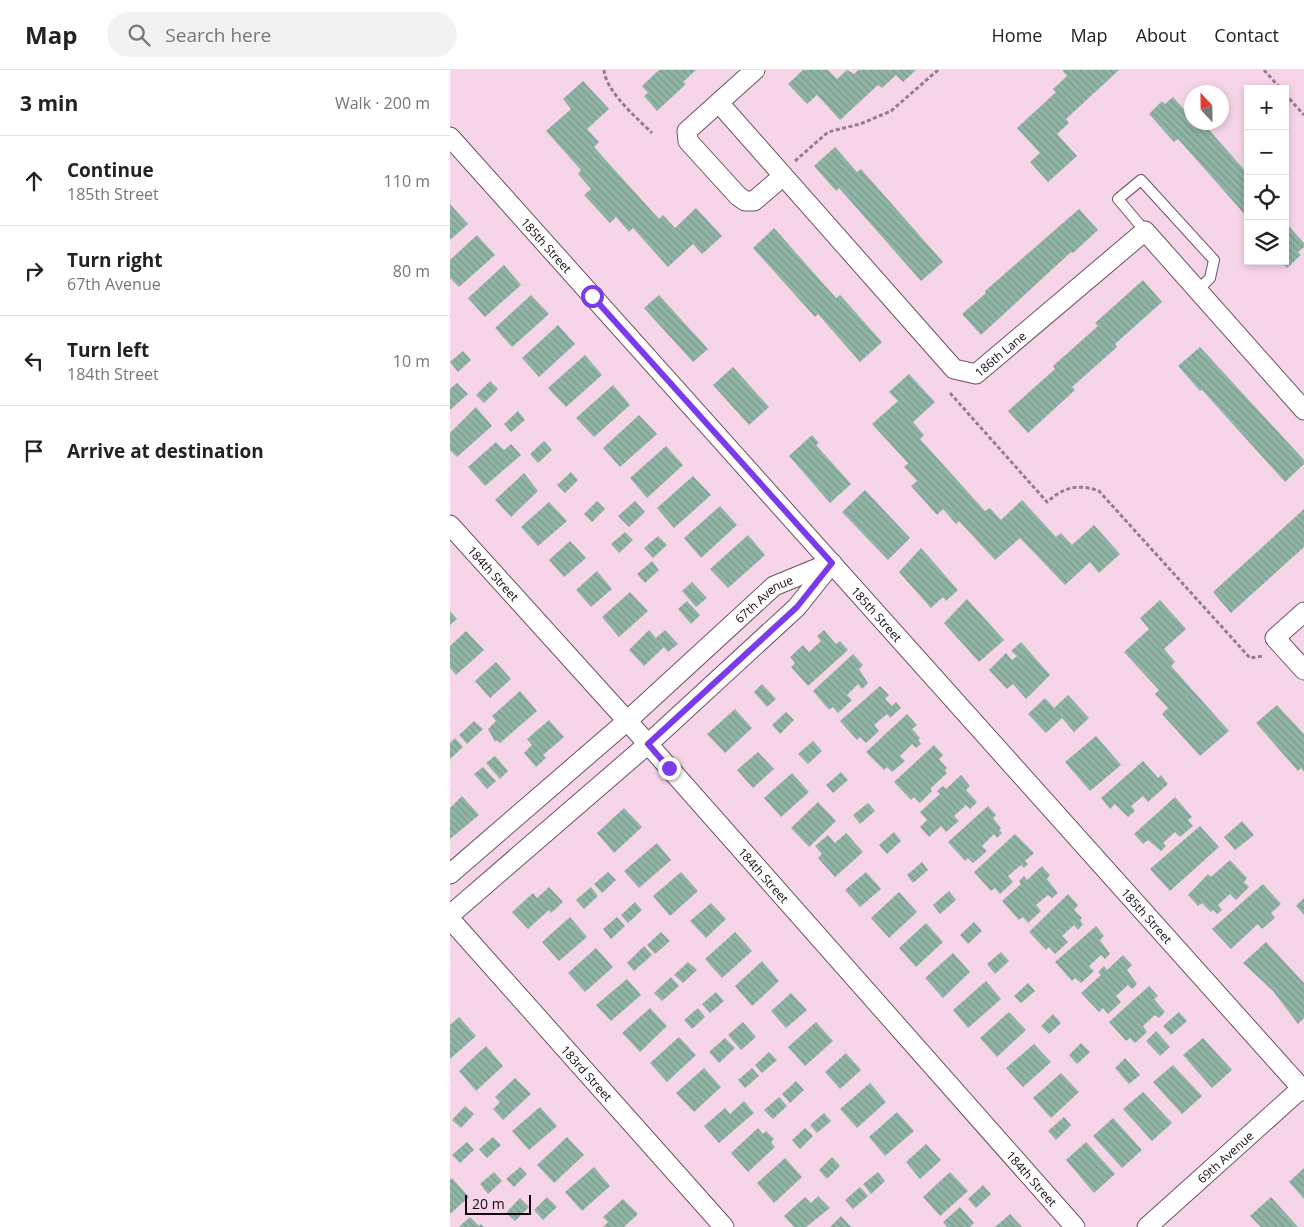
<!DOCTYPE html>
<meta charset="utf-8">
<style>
:root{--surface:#fff;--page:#f2f2f2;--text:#222;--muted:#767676;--line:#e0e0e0}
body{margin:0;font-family:"Open Sans",sans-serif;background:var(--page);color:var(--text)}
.controls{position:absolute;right:15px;top:15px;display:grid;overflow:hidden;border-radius:0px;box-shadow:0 2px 8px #0003}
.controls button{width:45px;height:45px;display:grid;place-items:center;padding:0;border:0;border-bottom:1px solid var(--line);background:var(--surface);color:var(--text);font:25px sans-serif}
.compass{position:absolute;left:734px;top:15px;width:45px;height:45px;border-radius:50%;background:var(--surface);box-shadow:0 2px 8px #0003;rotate:338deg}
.scale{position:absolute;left:15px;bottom:12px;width:66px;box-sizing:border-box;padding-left:5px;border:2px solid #13090f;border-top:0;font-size:14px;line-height:18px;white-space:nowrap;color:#13090f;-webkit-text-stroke:4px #f7d5e8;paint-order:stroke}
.stop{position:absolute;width:15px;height:15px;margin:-11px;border:4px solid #7c3aed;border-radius:50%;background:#fff}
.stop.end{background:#7c3aed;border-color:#fff;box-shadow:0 1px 5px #0008}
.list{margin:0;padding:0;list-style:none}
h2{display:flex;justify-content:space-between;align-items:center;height:65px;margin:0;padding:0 20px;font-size:21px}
h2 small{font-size:16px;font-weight:400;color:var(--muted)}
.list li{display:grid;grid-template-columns:32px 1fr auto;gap:15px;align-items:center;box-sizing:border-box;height:90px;padding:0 20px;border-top:1px solid var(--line)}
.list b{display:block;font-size:19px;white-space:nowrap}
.list p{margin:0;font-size:16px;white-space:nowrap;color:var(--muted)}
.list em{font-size:16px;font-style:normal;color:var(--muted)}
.icon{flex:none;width:28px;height:28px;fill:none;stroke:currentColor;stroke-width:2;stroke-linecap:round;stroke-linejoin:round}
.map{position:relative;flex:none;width:854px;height:1157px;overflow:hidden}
header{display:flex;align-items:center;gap:30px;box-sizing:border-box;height:70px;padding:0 25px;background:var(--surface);border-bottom:1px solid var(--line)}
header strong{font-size:24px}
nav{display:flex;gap:28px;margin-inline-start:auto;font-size:18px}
.search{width:350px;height:45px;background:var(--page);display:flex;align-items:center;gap:12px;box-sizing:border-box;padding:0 18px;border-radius:28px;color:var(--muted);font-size:19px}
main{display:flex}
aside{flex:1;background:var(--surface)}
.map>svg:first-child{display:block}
.building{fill:url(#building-back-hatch)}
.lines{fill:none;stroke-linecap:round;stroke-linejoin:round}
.lane-casing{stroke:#6d5161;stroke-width:12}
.street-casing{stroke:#6d5161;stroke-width:21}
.path{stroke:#957e8b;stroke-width:3;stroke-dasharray:4 2.5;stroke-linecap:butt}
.lane{stroke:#fff;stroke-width:10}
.street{stroke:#fff;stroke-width:19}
.route{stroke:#7c3aed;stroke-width:6}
.labels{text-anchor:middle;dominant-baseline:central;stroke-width:4;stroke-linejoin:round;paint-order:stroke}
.street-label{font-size:12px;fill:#13090f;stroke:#f7d5e8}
</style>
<header>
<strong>Map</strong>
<div class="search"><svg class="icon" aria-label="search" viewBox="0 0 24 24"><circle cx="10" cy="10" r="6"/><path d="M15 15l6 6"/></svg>Search here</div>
<nav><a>Home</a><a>Map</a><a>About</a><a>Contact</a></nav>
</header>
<main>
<aside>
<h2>3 min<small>Walk · 200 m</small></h2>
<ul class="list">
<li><svg class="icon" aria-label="ahead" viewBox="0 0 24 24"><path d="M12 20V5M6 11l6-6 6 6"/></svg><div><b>Continue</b><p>185th Street</p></div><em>110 m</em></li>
<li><svg class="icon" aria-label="right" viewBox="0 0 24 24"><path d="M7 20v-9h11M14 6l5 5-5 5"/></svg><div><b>Turn right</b><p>67th Avenue</p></div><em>80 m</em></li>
<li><svg class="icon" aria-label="left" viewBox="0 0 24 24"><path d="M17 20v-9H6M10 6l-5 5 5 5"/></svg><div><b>Turn left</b><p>184th Street</p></div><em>10 m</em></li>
<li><svg class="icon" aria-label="arrive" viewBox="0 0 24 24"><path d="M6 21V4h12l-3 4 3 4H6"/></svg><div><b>Arrive at destination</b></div></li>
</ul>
</aside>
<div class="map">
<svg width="854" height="1157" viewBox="0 0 854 1157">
<defs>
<pattern id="building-back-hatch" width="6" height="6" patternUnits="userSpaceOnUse" patternTransform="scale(1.25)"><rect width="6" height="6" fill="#91b5a5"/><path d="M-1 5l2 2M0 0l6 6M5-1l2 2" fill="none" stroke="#7c9a8d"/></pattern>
</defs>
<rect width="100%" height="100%" fill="#f7d5e8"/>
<path class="building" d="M209 0H246L233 12 236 14 207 41 194 26 198 23 192 16Z
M353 0H378L387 9 397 0 404 4 408 0H466L453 12 446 5 432 18 428 15 390 50 367 25 357 34 338 14Z
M612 0H669L616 49 619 53 607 64 627 86 598 112 580 92 590 83 567 58 606 22 603 19 617 6Z
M133 11 159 39 137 59 149 72 144 77 209 149 213 145 225 158 246 138 272 166 252 184 243 174 218 197 183 158 179 162 166 147 160 153 134 125 141 119 128 104 131 100 96 61 121 39 113 29Z
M723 27 742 48V52H752L798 104V148L728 69 724 72 699 44 712 31 715 34Z
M385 77 407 102 411 99 493 192 471 211 389 118 386 121 364 96Z
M0 134 18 154 0 170Z
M629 139 648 160 623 183 621 182 531 265 512 244 536 223 535 221Z
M835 152 854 173V177L848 182 851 185 837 198 831 191H835Z
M324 158 386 228 390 225 432 272 410 292 368 244 365 247 303 178Z
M27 165 45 185 9 217 0 208V190Z
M54 195 71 215 35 247 18 228Z
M693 210 712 232 665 274 667 277 622 317 625 320 578 363 558 341 605 299 603 296 648 256 645 253Z
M81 225 99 244 62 277 45 258Z
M209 225 258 279 243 292 194 238Z
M108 255 125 274 89 307 72 288Z
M750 277 854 390V394L835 412 752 320 750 321 728 296Z
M13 281 21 290 8 302 0 292Z
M135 285 152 305 116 337 98 318Z
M283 297 319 337 299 355 263 315Z
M459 304 485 332 463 352 474 365 470 369 535 441 540 438 551 450 572 430 606 467 611 463 622 475 644 455 670 484 649 503 640 492 615 515 570 468 545 490 509 451 506 454 493 439 487 445 461 416 467 411 454 397 458 393 422 354 448 331 439 322Z
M40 311 48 319 34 333 26 325Z
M7 313 18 324 0 340V319Z
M163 315 180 335 144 367 126 348Z
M26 337 42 356 7 387 0 380V363Z
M68 341 75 350 61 362 54 354Z
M189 345 207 364 170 397 153 378Z
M362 365 369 373 366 375 401 414 380 433 339 386Z
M94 371 102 380 88 393 80 384Z
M46 372 54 380 61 374 71 385 35 416 18 397Z
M216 376 233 395 197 428 180 408Z
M121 402 128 410 115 423 107 415Z
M74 403 88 421 61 447 45 430Z
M243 406 261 425 224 458 207 438Z
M415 420 460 468 438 490 392 442Z
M147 431 155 439 142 452 134 444Z
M185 431 195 442 179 457 168 446Z
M99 432 117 451 88 476 71 457Z
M270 436 287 455 251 488 234 468Z
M854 439V477L781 543 763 522Z
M175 462 183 470 169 483 161 474Z
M298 465 315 485 278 518 260 499Z
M208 466 217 475 203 488 194 478Z
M120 471 136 488 114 507 99 490Z
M471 478 508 520 496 531 493 527 481 538 449 502Z
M202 491 209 500 195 513 187 504Z
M147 501 162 519 141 537 126 520Z
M242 512 257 528 246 537 232 521Z
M180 522 198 541 169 567 152 547Z
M517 529 554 570 529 592 494 553Z
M710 530 736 559 714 579 725 592 721 596 779 661 750 686 712 644 718 638 705 624 709 620 674 582 699 559 690 548Z
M237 531 250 545 241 554 228 539Z
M0 541 7 549 0 555Z
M199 560 206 568 215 560 228 574 218 582 214 577 194 596 179 580Z
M374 560 386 574 390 571 398 580 358 616 341 597 345 593 340 587 353 575 359 582 371 571 367 566Z
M16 561 34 580 6 605 0 598V576Z
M571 572 600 605 576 629 563 614 557 619 539 600 556 583 562 590 567 586 561 581Z
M403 584 413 595 409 599 418 613 412 619 408 614 397 625 402 630 388 643 383 637 379 640 363 621Z
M46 592 61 609 40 628 25 611Z
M312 614 326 629 317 637 304 622Z
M430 616 439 625 435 629 442 636 446 632 451 638 440 648 437 644 424 655 429 661 416 673 410 667 407 670 390 651Z
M70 621 87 641 50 673 47 670 45 672 38 659 46 651 42 646Z
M618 625 639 648 624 662 612 648 596 663 578 644 595 628 604 638Z
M827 635 854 664V702L851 698 848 701 806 653Z
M285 639 302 658 275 683 257 664Z
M336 642 344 650 330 664 322 655Z
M457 644 467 655 462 659 470 668 468 670 471 674 466 678 462 674 450 686 455 691 442 702 437 697 434 700 416 682Z
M99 650 114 667 93 685 96 688 86 697 74 683 82 675 77 669Z
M24 651 33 659 17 674 9 665Z
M646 666 671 695 640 721 615 692Z
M5 668 13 677 0 689V673Z
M363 671 372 681 358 694 348 684Z
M484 675 493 685 489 689 497 698 495 700 497 703 480 719 482 721 470 733 464 727 461 730 444 712Z
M308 682 324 699 303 718 287 700Z
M45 686 58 701 50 709 36 693Z
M693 691 708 708 711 705 718 714 698 732 693 726 681 736 685 741 678 747 665 734 660 739 651 728Z
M33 697 46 711 37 719 24 704Z
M391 702 398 710 383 723 376 715Z
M342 703 359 722 331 747 314 728Z
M511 705 520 716 516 720 527 732 520 739 516 735 504 746 509 751 496 762 491 756 479 767 470 757 477 750 470 742 490 724 487 721 493 716 496 719Z
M12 726 29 745 0 769V738Z
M725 727 742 747 738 750 743 756 730 767 725 762 713 773 716 776 711 781 698 770 693 774 684 764Z
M368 732 386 751 359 777 341 758Z
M418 733 425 741 410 754 403 745Z
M538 736 546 745 543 748 551 758 549 760 552 763 547 768 544 764 532 776 537 781 523 793 518 788 515 791 498 772Z
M174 738 192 757 164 783 147 763Z
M792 751 804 765 785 780 774 767Z
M750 756 769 777 720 821 700 799Z
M444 762 451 771 437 784 429 775Z
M396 763 413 782 385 807 368 788 372 784 365 776 378 765 385 773Z
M565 764 584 783 575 791 578 794 574 798 571 795 558 806 563 812 550 824 545 818 541 821 524 802Z
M207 773 221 790 189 818 174 801Z
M780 790 797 808 794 812 799 817 786 830 780 824 768 835 772 840 767 844 763 840 761 842 752 833 748 836 738 825 758 804 761 807Z
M472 792 478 800 463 813 457 805Z
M592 796 600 805 597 809 608 823 602 828 598 825 586 835 591 841 578 853 573 847 569 850 552 831 571 814 569 811 574 806 577 810Z
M158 802 166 810 152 823 144 814Z
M231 802 248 821 220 846 203 826Z
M416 802 431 819 410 837 395 820Z
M813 814 831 834 821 843 825 848 812 859 808 854 781 879 762 859Z
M99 817 113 832 101 843 99 840 78 859 62 842 83 823 87 828Z
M141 817 148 826 134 839 126 830Z
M499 821 506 830 490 844 483 835Z
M449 822 467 842 439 868 421 848Z
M618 824 628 835 624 840 632 848 630 850 633 854 628 860 624 855 612 866 618 872 605 884 599 877 596 880 579 862Z
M854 828V845L846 836Z
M185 832 192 840 178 853 171 845Z
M261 833 276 849 256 868 240 851Z
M120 847 137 867 109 891 92 872Z
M167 847 175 856 161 869 153 859Z
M524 852 532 861 518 874 510 865Z
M476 853 493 872 466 897 449 878Z
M646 856 654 866 650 870 660 884 655 889 651 885 639 896 644 901 631 913 625 908 622 911 605 892Z
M211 862 220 871 205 884 197 875Z
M285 862 302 881 272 908 255 889Z
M816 872 854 913V948L848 954 823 921 793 893Z
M194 876 202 885 184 901 177 893Z
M146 878 163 897 135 922 118 903Z
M551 882 559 891 545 904 537 894Z
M503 883 520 902 493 928 475 908Z
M673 885 682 895 677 900 687 914 682 919 678 915 666 926 671 932 658 944 653 938 649 942 631 923 651 905 648 902 654 896 657 900Z
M312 891 329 911 302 936 285 916Z
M238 892 247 900 233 913 224 905Z
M221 907 229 916 212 931 204 923Z
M177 909 191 925 161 951 146 935Z
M536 911 551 929 518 958 503 940Z
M578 913 585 921 571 933 564 926Z
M699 916 708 926 704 929 715 942 709 948 705 945 693 956 697 962 685 973 680 968 676 971 659 952Z
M266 922 274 931 260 943 252 934Z
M341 923 357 940 336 958 321 941Z
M200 938 217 956 190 982 172 963Z
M248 938 255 947 242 959 234 950Z
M559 942 576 960 547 987 530 968Z
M729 942 737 951 721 965 713 956Z
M603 944 611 953 599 964 591 956Z
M9 947 26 966 0 989V955Z
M293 952 306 967 291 980 278 965Z
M366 952 383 971 355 996 338 977Z
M706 961 720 977 710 986 696 971Z
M229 967 246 985 217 1012 200 993Z
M275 968 285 978 269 993 259 982Z
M753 968 782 1000 762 1018 733 985Z
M631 973 640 982 627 994 619 985Z
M584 974 601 992 573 1017 556 998Z
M36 976 53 996 26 1021 9 1001Z
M319 982 327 990 312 1003 305 995Z
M396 983 411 1000 390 1019 375 1002Z
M675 988 690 1005 679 1014 665 998Z
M723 995 752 1026 732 1044 703 1012Z
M254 998 271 1017 244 1042 226 1023Z
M302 998 309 1006 295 1018 288 1010Z
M611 1003 629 1022 601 1048 583 1028Z
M65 1008 81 1024 53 1050 43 1039 50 1032 45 1027Z
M346 1011 354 1020 340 1033 332 1024Z
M420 1013 436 1032 407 1058 390 1039Z
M693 1022 722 1053 702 1071 673 1039Z
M329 1027 337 1036 323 1049 314 1040Z
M294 1031 304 1043 269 1073 254 1056 275 1038 280 1044Z
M15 1036 24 1044 11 1058 2 1050Z
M90 1037 107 1056 79 1080 62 1061Z
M447 1042 464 1061 435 1086 419 1067Z
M374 1043 381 1051 367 1063 360 1055Z
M614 1047 621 1055 606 1070 598 1061Z
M663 1048 692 1080 672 1098 643 1066Z
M308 1058 313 1064 316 1061 324 1069 321 1072 325 1077 298 1102 281 1083Z
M355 1058 363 1066 350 1079 342 1070Z
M43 1067 51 1075 37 1088 29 1079Z
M117 1067 134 1085 104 1113 87 1095Z
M17 1072 24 1080 10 1093 2 1085Z
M636 1072 665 1104 644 1123 616 1090Z
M476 1074 491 1090 470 1109 456 1092Z
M382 1087 390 1096 377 1109 369 1100Z
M335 1088 352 1107 324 1133 307 1113Z
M70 1097 77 1104 64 1117 56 1109Z
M144 1097 160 1116 132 1141 115 1122Z
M854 1098V1129L839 1112Z
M44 1102 52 1111 38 1124 30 1114Z
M428 1102 435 1111 421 1124 413 1114Z
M500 1102 518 1121 490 1146 473 1127Z
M2 1108 19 1127 0 1144V1110Z
M533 1115 541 1124 526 1138 518 1129Z
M410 1117 418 1126 403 1139 395 1130Z
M368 1126 380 1138 356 1157H344L334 1146 355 1127 361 1133Z
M97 1127 107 1137 93 1150 84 1140Z
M821 1127 848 1157H811L800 1146Z
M70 1128 79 1137 65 1151 56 1143Z
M173 1129 188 1144 174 1157H153L158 1152 153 1147Z
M510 1137 524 1153 520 1157H497L493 1152Z
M560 1144 572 1157H545Z
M391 1146 401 1157H380Z
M20 1147 29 1156 31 1154 34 1157H9Z"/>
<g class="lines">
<g class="lane-casing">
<path id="lane" d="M695 161 668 129 691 110 764 190 760 208 748 220"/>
</g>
<g class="street-casing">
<g id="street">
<path d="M305 0 237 61 238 71 288 126 295 131H304L333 106"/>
<path id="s1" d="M269 33 504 299 526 304 695 161 854 340"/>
<path id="s2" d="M0 67 854 1021"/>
<path id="s3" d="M0 455 198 674 625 1157"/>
<path d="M854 542 825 568 854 600"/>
<path id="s4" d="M0 804 177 651 324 516 380 493"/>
<path d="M0 845 198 674 347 537 382 493"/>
<path id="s5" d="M0 849 274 1157"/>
<path id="s6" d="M697 1157 854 1016"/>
</g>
</g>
<path class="path" d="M154 0C156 22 187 48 202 63
M814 0 831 19
M835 24 854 45
M345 91 378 62 410 54 441 41 488 0
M500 323 597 432C613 418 627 413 649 421L800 588 813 586"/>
<use href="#lane" class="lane"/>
<use href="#street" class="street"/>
</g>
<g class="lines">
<path class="route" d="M142 226 382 493 347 537 198 674 219 698"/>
</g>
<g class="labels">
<g class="street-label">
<text stroke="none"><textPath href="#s2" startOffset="145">185th Street</textPath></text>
<text stroke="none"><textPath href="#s1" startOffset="409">186th Lane</textPath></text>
<text stroke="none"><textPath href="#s3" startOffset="65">184th Street</textPath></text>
<text stroke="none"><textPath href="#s4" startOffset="418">67th Avenue</textPath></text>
<text stroke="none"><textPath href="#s2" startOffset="640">185th Street</textPath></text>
<text stroke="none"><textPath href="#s3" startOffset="470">184th Street</textPath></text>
<text stroke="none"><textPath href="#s2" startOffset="1045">185th Street</textPath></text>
<text stroke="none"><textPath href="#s5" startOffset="206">183rd Street</textPath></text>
<text stroke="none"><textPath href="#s6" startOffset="105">69th Avenue</textPath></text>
<text stroke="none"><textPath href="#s3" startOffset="875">184th Street</textPath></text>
</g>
</g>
</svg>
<div class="controls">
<button>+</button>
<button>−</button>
<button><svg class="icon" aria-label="locate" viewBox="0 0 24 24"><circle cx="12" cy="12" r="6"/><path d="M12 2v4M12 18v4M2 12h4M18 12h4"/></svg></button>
<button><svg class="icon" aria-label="layers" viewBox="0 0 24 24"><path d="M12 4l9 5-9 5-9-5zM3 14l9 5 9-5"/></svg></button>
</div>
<svg class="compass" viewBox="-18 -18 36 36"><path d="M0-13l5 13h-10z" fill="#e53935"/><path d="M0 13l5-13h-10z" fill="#767676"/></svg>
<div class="scale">20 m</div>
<div class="stop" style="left:142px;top:226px"></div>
<div class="stop end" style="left:219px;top:698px"></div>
</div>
</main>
